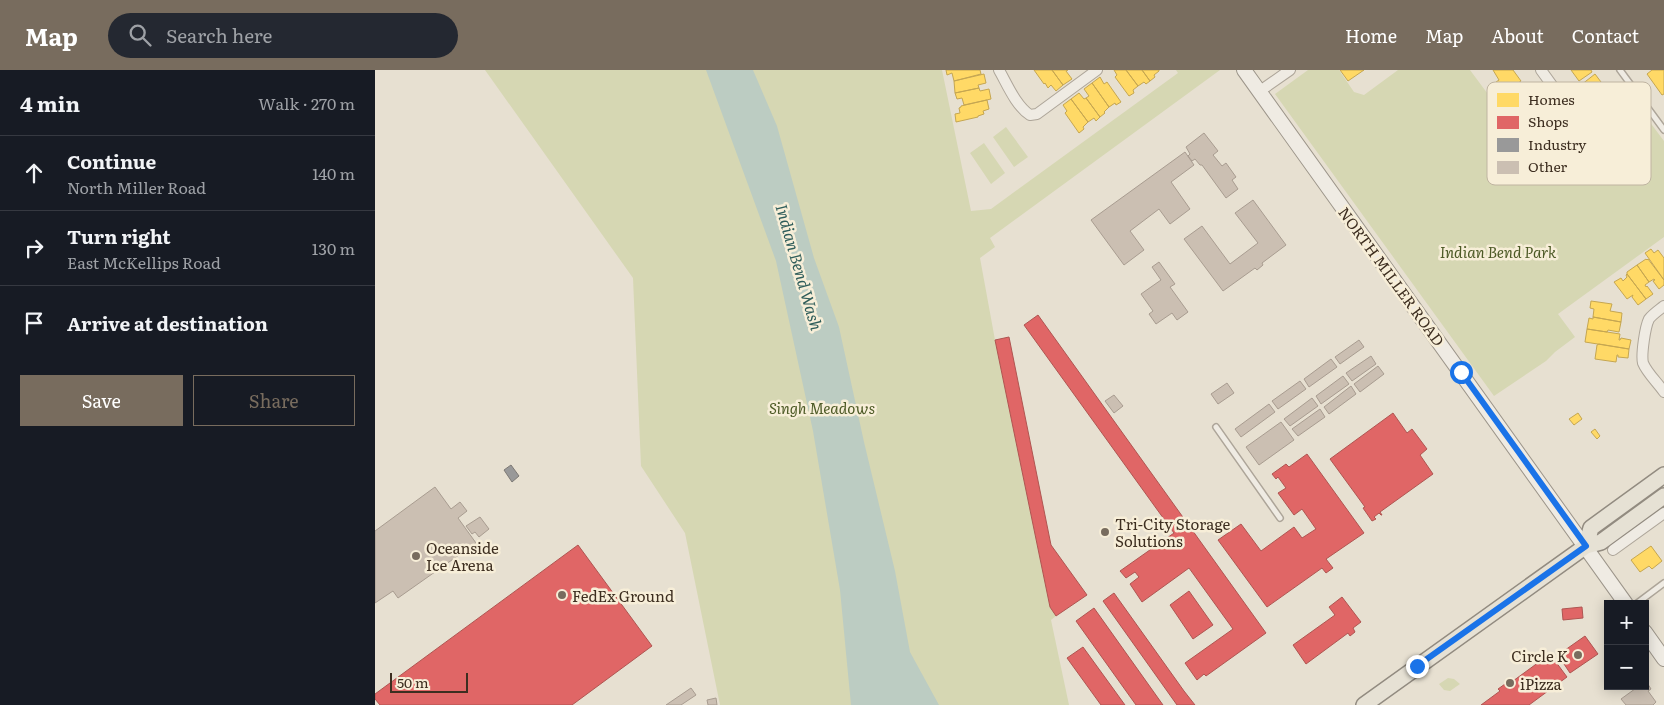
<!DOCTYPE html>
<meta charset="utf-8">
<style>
:root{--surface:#171b24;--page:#242831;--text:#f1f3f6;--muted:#9ea1a6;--line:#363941;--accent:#786c5e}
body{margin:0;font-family:Literata,serif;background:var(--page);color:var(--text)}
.controls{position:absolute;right:15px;bottom:15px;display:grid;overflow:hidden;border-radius:0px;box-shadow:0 2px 12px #0003}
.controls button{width:45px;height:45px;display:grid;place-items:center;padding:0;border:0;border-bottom:1px solid var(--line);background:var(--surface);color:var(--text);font:25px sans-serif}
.scale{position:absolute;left:15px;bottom:12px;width:78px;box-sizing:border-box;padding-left:5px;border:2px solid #3d2e20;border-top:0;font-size:14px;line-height:18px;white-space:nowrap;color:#3d2e20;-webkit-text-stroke:4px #f7eed8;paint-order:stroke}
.stop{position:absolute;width:15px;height:15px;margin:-11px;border:4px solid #1a73e8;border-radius:50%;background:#fff}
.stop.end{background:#1a73e8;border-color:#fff;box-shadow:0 1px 5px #0008}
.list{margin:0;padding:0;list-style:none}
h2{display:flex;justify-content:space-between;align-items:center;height:65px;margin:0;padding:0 20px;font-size:21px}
h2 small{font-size:16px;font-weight:400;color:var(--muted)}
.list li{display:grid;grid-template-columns:32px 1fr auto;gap:15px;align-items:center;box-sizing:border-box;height:75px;padding:0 20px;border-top:1px solid var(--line)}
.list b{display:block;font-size:19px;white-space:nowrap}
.list p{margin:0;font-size:16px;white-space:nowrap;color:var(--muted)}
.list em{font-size:16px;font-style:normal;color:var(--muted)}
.actions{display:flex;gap:10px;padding:15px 20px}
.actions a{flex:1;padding:11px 0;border:1px solid var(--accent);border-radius:0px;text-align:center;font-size:18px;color:var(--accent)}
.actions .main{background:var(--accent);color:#fff}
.icon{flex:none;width:28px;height:28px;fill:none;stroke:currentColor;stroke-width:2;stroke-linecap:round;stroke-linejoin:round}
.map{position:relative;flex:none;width:1289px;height:635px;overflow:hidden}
header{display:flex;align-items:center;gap:30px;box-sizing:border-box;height:70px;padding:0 25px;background:var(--accent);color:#fff}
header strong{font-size:24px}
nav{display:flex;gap:28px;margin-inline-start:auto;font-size:18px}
.search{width:350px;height:45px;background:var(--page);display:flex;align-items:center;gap:12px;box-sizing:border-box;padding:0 18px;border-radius:28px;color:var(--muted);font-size:19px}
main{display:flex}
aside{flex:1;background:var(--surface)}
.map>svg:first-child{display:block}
.green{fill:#d6d7b3}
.water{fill:#bcccc2}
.homes{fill:#ffd966;stroke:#c5a651}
.shops{fill:#e06666;stroke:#af5551}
.industry{fill:#999;stroke:#7d7975}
.building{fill:#cbbfb2;stroke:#a89c90}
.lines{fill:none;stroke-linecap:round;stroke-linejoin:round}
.lane-casing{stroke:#ada599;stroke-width:8}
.street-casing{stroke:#ada599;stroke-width:12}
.secondary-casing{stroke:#9c958a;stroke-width:16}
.primary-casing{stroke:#928b80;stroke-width:18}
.lane{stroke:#efebe3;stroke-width:5}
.street{stroke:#efebe3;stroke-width:10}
.secondary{stroke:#efebe3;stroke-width:14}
.primary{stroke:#e6e1d4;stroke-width:15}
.route{stroke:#1a73e8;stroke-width:6}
.poi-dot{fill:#786c5e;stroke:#f7eed8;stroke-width:2}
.labels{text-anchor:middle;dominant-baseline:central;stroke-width:5;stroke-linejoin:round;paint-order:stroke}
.park-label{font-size:15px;font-style:italic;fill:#4d5a26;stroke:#f7eed8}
.street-label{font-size:15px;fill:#3d2e20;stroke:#f7eed8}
.poi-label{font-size:15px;fill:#3d2e20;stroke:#f7eed8;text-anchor:start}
.water-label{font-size:16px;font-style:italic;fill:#2f5d5a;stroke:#f7eed8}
.key{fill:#f7eed8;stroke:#bfb4a1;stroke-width:1}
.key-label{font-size:14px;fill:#3d2e20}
</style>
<header>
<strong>Map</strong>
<div class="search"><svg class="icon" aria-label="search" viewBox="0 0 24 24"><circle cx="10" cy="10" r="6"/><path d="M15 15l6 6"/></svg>Search here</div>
<nav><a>Home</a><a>Map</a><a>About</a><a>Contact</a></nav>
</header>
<main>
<aside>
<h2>4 min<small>Walk · 270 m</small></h2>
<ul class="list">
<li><svg class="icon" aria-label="ahead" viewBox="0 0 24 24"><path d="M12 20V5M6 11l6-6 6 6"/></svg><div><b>Continue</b><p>North Miller Road</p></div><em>140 m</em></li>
<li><svg class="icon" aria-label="right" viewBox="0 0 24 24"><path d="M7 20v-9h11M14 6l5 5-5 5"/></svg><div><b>Turn right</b><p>East McKellips Road</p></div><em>130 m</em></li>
<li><svg class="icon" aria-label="arrive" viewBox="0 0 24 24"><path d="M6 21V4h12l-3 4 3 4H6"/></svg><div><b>Arrive at destination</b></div></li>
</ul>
<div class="actions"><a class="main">Save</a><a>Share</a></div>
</aside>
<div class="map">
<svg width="1289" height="635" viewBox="0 0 1289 635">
<rect width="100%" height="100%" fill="#e7e0d1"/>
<path class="green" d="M110 0H567L596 141 616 139 803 3 801 0H845L615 168 620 177 605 188 620 270 675 537 681 546 676 550 694 635H345L310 463 266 396 258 208Z
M933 0H964L979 22 989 25 1023 0H1095L1179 113 1271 47 1289 71V167L1183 244 1200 267 1180 282 1171 291 1119 326 900 24Z
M631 57 653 87 639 97 618 67Z
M609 73 630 103 616 114 595 83Z
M1073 608 1079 609 1085 614 1075 621 1069 620 1064 614Z"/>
<path class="water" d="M331 0H378L402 56 439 188 464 257 489 372 520 501 535 582 564 635H476L465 520 438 361 401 191Z"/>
<path class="homes" d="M571 0H605L606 4 579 11 577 3 572 5Z
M659 0H677L688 15 681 21 676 15 673 18 670 13 669 14Z
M677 0H693L691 1 697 9 688 15Z
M739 0H751L763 16 758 20 759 23 754 26 740 7 742 5Z
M751 0H767L775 11 771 14 769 12 763 16Z
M767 0H784V1L779 5 780 7 775 11Z
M965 0H989L973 11Z
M1118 0H1138L1146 11 1129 23 1121 12 1124 10Z
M1196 0H1216L1217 2 1204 11Z
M1277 0H1289V24L1287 25 1272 4Z
M609 4 611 13 603 15 604 18 580 23 579 11Z
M1220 4 1238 28 1223 39 1206 15Z
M725 7 729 14 732 12 746 32 741 35 740 33 734 37 717 13Z
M717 13 734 37 729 42 730 43 725 47 711 28 714 26 709 19Z
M604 18 605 21 614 19 616 29 589 35 587 28 582 29 580 23Z
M704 23 709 29 711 28 725 47 721 51 719 48 713 52 696 29Z
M696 29 713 52 708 57 709 59 704 63 690 43 692 41 688 35Z
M612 30 614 39 608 41 609 44 603 46V47L581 52 580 44 585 43 584 38 586 37V36Z
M1276 179 1279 183 1283 180 1289 188V210L1270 183Z
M1271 189 1272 190 1273 189 1289 210V215L1284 219 1278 211 1280 210 1279 209 1274 212 1262 195Z
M1262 195 1274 212 1270 215 1271 217 1272 216 1278 224 1271 229 1252 204V202Z
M1252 204 1271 229 1263 235 1257 227 1258 225 1252 229 1239 212 1246 208 1248 211 1252 207 1251 205Z
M1216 231 1237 234 1235 241 1247 243 1246 252 1218 247 1219 239 1215 238Z
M1218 247 1246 252 1244 262 1233 260 1232 262 1212 259 1214 248 1218 249Z
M1212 259 1245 264 1244 270H1245L1246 268 1256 270 1254 279 1210 272Z
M1224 274 1254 279 1253 288 1243 287V285H1242L1241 292 1220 289 1222 275Z
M1203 343 1207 349 1199 355 1194 349Z
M1220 359 1225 366 1222 369 1216 362Z
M1276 476 1287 491 1277 499 1274 496 1265 502 1256 490Z"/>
<path class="shops" d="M663 245 891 563 831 606 829 604 822 610 810 593 858 559 814 498 767 532 755 514 764 507 760 502 751 508 745 501 799 463 649 255Z
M634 267 676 475 712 525 681 546 675 537 620 270Z
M1018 343 1032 363 1037 359 1052 379 1045 385 1058 404 1005 442 1007 445H1006L1004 443 999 447 1001 449 997 451 988 438 990 437 955 389Z
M932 384 989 463 951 489 958 498 951 503 947 498 892 537 843 470 866 454 886 481 919 457 927 468 941 459 927 439 919 445 903 423 911 418 903 407 901 409 897 404 911 394 914 397Z
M203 475 277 576 197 635H5L0 629V624Z
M814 521 838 555 818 569 795 535Z
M739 523 809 621 820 635H802L728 531Z
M967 527 986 552 978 558 980 562 975 566 973 563 931 594 918 575 960 545 954 537Z
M1207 537 1208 548 1188 550 1187 539Z
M719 538 788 635H761L701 551Z
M1210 566 1223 584 1195 603 1183 585Z
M708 577 750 635H726L692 588Z
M1175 584 1192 607 1154 635H1106L1125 621 1123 619 1137 609 1138 611Z"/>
<path class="industry" d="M136 395 144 406 137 412 129 400Z"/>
<path class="building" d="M829 63 843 81 838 85 847 96 851 93 861 107 857 110 863 119 851 128 827 95H825L820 89 817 91 813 86 815 84 811 77Z
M810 82 819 95 796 112 815 139 795 154 784 139 755 161 769 180 749 195 716 150Z
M878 130 911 175 887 193 888 195 882 200 880 198 848 221 809 169 827 156 855 194 883 173 860 143Z
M784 192 800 214 795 217 813 242 802 250 797 243 781 254 774 244 778 241 766 224 786 210 777 197Z
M984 270 989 277 965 294 960 287Z
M996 286 1001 294 977 311 971 303Z
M956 289 962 297 934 317 929 309Z
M1003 296 1009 304 985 322 979 314Z
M968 306 974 314 946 334 941 326Z
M925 311 931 319 903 339 897 331Z
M852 313 859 323 843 334 836 324Z
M976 316 981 324 954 344 949 337Z
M739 325 748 336 739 343 730 331Z
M937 328 943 336 915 356 909 349Z
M894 334 900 342 866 367 860 359Z
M945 339 950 347 923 366 917 359Z
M906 352 919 370 884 395 871 377Z
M60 417 76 439 85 432 92 441 83 448 101 473 23 528 18 521 0 533V461Z
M105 447 114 459 104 467 100 462 97 464 91 456Z
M1271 611 1276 619 1273 621 1281 632 1278 635H1251L1246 629 1264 616H1270Z
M316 618 321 625 306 635H291Z
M341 628 342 635H333L332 630Z"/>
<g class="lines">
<g class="lane-casing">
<path id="lane" d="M1245 0 1289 60
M841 357 905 448
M1261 534 1289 513"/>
</g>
<g class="street-casing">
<path id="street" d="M624 0C632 14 641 36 655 45L662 44 722 0
M1166 0 1226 83
M885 21 915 0
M1289 236C1284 240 1278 244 1274 249 1270 257 1266 285 1268 293 1272 303 1283 313 1289 322
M1238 480 1289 443"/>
</g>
<g class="secondary-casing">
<path id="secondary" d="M869 0 1251 534
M1270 562 1289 589"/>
</g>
<g class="primary-casing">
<path id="primary" d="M1211 476 1216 458 1289 405
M989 635 1211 476 1226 472 1289 426"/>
</g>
<use href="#lane" class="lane"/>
<use href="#street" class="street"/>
<use href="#secondary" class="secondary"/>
<use href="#primary" class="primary"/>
</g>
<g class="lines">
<path class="route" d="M1042 596 1211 476 1086 302"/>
</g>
<g class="poi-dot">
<circle cx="730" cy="462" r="5"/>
<circle cx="41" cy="486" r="5"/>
<circle cx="187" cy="525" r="5"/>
<circle cx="1203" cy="585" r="5"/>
<circle cx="1135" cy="613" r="5"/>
</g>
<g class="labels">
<g class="park-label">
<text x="1123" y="181">Indian Bend Park</text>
<text x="447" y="337">Singh Meadows</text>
</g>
<g class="street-label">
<text transform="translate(1017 206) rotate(54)">NORTH MILLER ROAD</text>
</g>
<g class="poi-label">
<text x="740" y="453">Tri-City Storage<tspan x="740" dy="17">Solutions</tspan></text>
<text x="51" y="477">Oceanside<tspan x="51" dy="17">Ice Arena</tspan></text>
<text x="197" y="525">FedEx Ground</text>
<text x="1193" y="585" text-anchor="end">Circle K</text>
<text x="1145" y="613">iPizza</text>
</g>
<g class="water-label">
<text transform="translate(425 197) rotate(74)">Indian Bend Wash</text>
</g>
</g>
<rect x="1112" y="12" width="164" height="103" rx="8" class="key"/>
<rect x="1122" y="23" width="22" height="14" fill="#ffd966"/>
<rect x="1122" y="46" width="22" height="13" fill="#e06666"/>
<rect x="1122" y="68" width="22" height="14" fill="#999"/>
<rect x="1122" y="91" width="22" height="13" fill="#cbbfb2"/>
<g class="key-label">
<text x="1153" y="35">Homes</text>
<text x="1153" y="57">Shops</text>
<text x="1153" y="80">Industry</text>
<text x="1153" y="102">Other</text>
</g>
</svg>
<div class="controls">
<button>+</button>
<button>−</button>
</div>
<div class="scale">50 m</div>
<div class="stop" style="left:1086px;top:302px"></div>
<div class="stop end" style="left:1042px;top:596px"></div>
</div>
</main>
